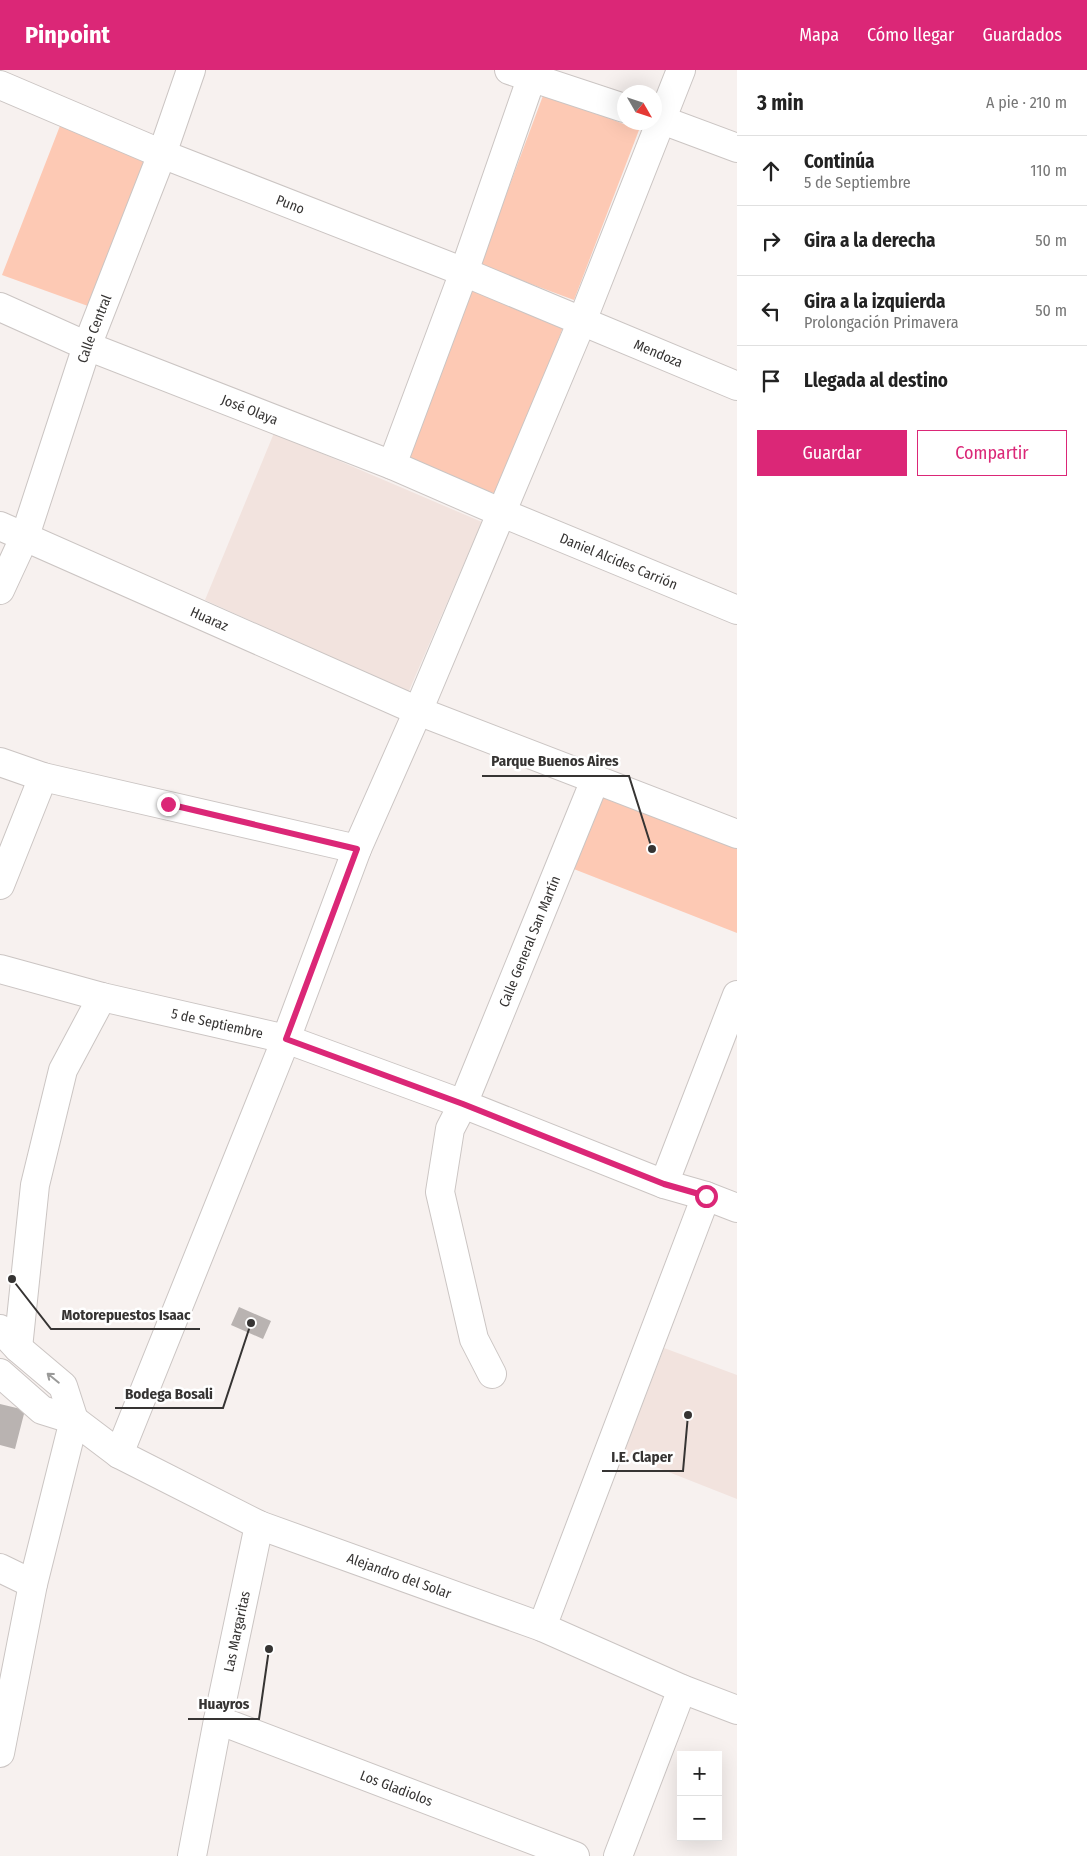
<!DOCTYPE html>
<html lang="es">
<meta charset="utf-8">
<style>
:root{--surface:#fff;--page:#f2f2f2;--text:#222;--muted:#767676;--line:#e0e0e0;--accent:#db2777}
body{margin:0;font-family:"Fira Sans Condensed",sans-serif;background:var(--page);color:var(--text)}
.controls{position:absolute;right:15px;bottom:15px;display:grid;overflow:hidden;border-radius:0px;box-shadow:0 5px 20px #0002}
.controls button{width:45px;height:45px;display:grid;place-items:center;padding:0;border:0;border-bottom:1px solid var(--line);background:var(--surface);color:var(--text);font:25px sans-serif}
.compass{position:absolute;left:617px;top:15px;width:45px;height:45px;border-radius:50%;background:var(--surface);box-shadow:0 5px 20px #0002;rotate:129deg}
.stop{position:absolute;width:15px;height:15px;margin:-11px;border:4px solid #db2777;border-radius:50%;background:#fff}
.stop.end{background:#db2777;border-color:#fff;box-shadow:0 1px 5px #0008}
.list{margin:0;padding:0;list-style:none}
h2{display:flex;justify-content:space-between;align-items:center;height:65px;margin:0;padding:0 20px;font-size:21px}
h2 small{font-size:16px;font-weight:400;color:var(--muted)}
.list li{display:grid;grid-template-columns:32px 1fr auto;gap:15px;align-items:center;box-sizing:border-box;height:70px;padding:0 20px;border-top:1px solid var(--line)}
.list b{display:block;font-size:19px;white-space:nowrap}
.list p{margin:0;font-size:16px;white-space:nowrap;color:var(--muted)}
.list em{font-size:16px;font-style:normal;color:var(--muted)}
.actions{display:flex;gap:10px;padding:15px 20px}
.actions a{flex:1;padding:11px 0;border:1px solid var(--accent);border-radius:0px;text-align:center;font-size:18px;color:var(--accent)}
.actions .main{background:var(--accent);color:#fff}
.icon{flex:none;width:28px;height:28px;fill:none;stroke:currentColor;stroke-width:2;stroke-linecap:round;stroke-linejoin:round}
.map{position:relative;flex:none;width:737px;height:1786px;overflow:hidden}
header{display:flex;align-items:center;gap:30px;box-sizing:border-box;height:70px;padding:0 25px;background:var(--accent);color:#fff}
header strong{font-size:24px}
nav{display:flex;gap:28px;margin-inline-start:auto;font-size:18px}
main{display:flex}
aside{flex:1;background:var(--surface)}
.map>svg:first-child{display:block}
.built{fill:#f2e3de}
.green{fill:#fdc9b4}
.building{fill:#b9b3b1}
.lines{fill:none;stroke-linecap:round;stroke-linejoin:round}
.minor-casing{stroke:#cbc5c3;stroke-width:30}
.minor{stroke:#fff;stroke-width:28}
.oneway{stroke:#9a9a99}
.route{stroke:#db2777;stroke-width:6}
.labels{text-anchor:middle;dominant-baseline:central;stroke-width:5;stroke-linejoin:round;paint-order:stroke}
.street-label{font-size:14px;fill:#363433;stroke:#fff}
.leader{fill:none;stroke:#363433;stroke-width:2}
.callout-dot{fill:#363433;stroke:#fff;stroke-width:2}
.callout-label{font-size:15px;text-anchor:middle;font-weight:bold;fill:#363433;stroke:#fff;stroke-width:5;stroke-linejoin:round;paint-order:stroke}
</style>
<header>
<strong>Pinpoint</strong>
<nav><a>Mapa</a><a>Cómo llegar</a><a>Guardados</a></nav>
</header>
<main>
<div class="map">
<svg width="737" height="1786" viewBox="0 0 737 1786">
<rect width="100%" height="100%" fill="#f7f1ef"/>
<path class="built" d="M274 363 482 452 408 623 205 530Z
M664 1278 737 1305V1429L623 1384Z"/>
<path class="green" d="M544 23 639 60 574 230 480 195Z
M65 43 160 81 99 240 2 205Z
M470 215 565 252 499 425 403 390Z
M595 710 737 764V863L561 794Z"/>
<path class="building" d="M239 1237 271 1251 263 1269 231 1255Z
M0 1334 25 1340 15 1379 0 1375Z"/>
<g class="lines">
<g class="minor-casing">
<g id="minor">
<path d="M509 0 624 38"/>
<path id="s1" d="M0 15 162 84 464 202 737 316"/>
<path d="M654 47 737 78"/>
<path id="s2" d="M0 237 87 276 392 395 500 442 737 540"/>
<path d="M392 395 464 202 531 9"/>
<path id="s3" d="M0 456 418 641 737 764"/>
<path id="s4" d="M0 520 25 466 87 276 162 84 191 0"/>
<path d="M0 692 43 707 357 779"/>
<path d="M0 815 43 707"/>
<path id="s5" d="M0 899 102 927 286 969 463 1034 664 1114 706 1126 737 1138"/>
<path d="M664 1114 737 925"/>
<path d="M0 1259 18 1278 63 1316 74 1350 33 1514 0 1683"/>
<path d="M18 1278 35 1115 63 1000 102 927"/>
<path id="s6" d="M0 1303 42 1340 74 1350 119 1384 259 1455 542 1557 682 1619 737 1640"/>
<path id="s7" d="M492 1304 474 1269 440 1122 450 1059 463 1034 595 710"/>
<path d="M119 1384 286 969 357 779 418 641 582 251 681 0"/>
<path d="M0 1498 33 1514"/>
<path d="M542 1557 706 1126"/>
<path id="s8" d="M218 1650 575 1786"/>
<path id="s9" d="M192 1786 218 1650 259 1455"/>
<path d="M618 1786 682 1619"/>
</g>
</g>
<use href="#minor" class="minor"/>
</g>
<defs><path id="oneway-shaft" d="M-6 0H5M1.5-3L5.5 0L1.5 3" fill="none" stroke-width="1.6" stroke-linecap="round" stroke-linejoin="round" transform="scale(1.25)"/></defs>
<use class="oneway" href="#oneway-shaft" transform="translate(53 1308) rotate(-141)"/>
<g class="lines">
<path class="route" d="M168 734 357 779 286 969 463 1034 664 1114 706 1126"/>
</g>
<g class="labels">
<g class="street-label">
<text stroke="none"><textPath href="#s1" startOffset="314">Puno</textPath></text>
<text stroke="none"><textPath href="#s4" startOffset="278">Calle Central</textPath></text>
<text stroke="none"><textPath href="#s1" startOffset="711">Mendoza</textPath></text>
<text stroke="none"><textPath href="#s2" startOffset="270">José Olaya</textPath></text>
<text stroke="none"><textPath href="#s2" startOffset="669">Daniel Alcides Carrión</textPath></text>
<text stroke="none"><textPath href="#s3" startOffset="229">Huaraz</textPath></text>
<text stroke="none"><textPath href="#s7" startOffset="458">Calle General San Martín</textPath></text>
<text stroke="none"><textPath href="#s5" startOffset="224">5 de Septiembre</textPath></text>
<text stroke="none"><textPath href="#s6" startOffset="452">Alejandro del Solar</textPath></text>
<text stroke="none"><textPath href="#s9" startOffset="229">Las Margaritas</textPath></text>
<text stroke="none"><textPath href="#s8" startOffset="191">Los Gladiolos</textPath></text>
</g>
</g>
<path class="leader" d="M652 779L629 706H482M12 1209L51 1259H200M251 1253L223 1338H115M688 1345L683 1401H602M269 1579L259 1649H188"/>
<g class="callout-dot">
<circle cx="652" cy="779" r="5"/>
<circle cx="12" cy="1209" r="5"/>
<circle cx="251" cy="1253" r="5"/>
<circle cx="688" cy="1345" r="5"/>
<circle cx="269" cy="1579" r="5"/>
</g>
<g class="callout-label">
<text x="555" y="696">Parque Buenos Aires</text>
<text x="126" y="1250">Motorepuestos Isaac</text>
<text x="169" y="1329">Bodega Bosali</text>
<text x="642" y="1392">I.E. Claper</text>
<text x="224" y="1639">Huayros</text>
</g>
</svg>
<div class="controls">
<button>+</button>
<button>−</button>
</div>
<svg class="compass" viewBox="-18 -18 36 36"><path d="M0-13l5 13h-10z" fill="#e53935"/><path d="M0 13l5-13h-10z" fill="#767676"/></svg>
<div class="stop" style="left:706px;top:1126px"></div>
<div class="stop end" style="left:168px;top:734px"></div>
</div>
<aside>
<h2>3 min<small>A pie · 210 m</small></h2>
<ul class="list">
<li><svg class="icon" aria-label="ahead" viewBox="0 0 24 24"><path d="M12 20V5M6 11l6-6 6 6"/></svg><div><b>Continúa</b><p>5 de Septiembre</p></div><em>110 m</em></li>
<li><svg class="icon" aria-label="right" viewBox="0 0 24 24"><path d="M7 20v-9h11M14 6l5 5-5 5"/></svg><div><b>Gira a la derecha</b></div><em>50 m</em></li>
<li><svg class="icon" aria-label="left" viewBox="0 0 24 24"><path d="M17 20v-9H6M10 6l-5 5 5 5"/></svg><div><b>Gira a la izquierda</b><p>Prolongación Primavera</p></div><em>50 m</em></li>
<li><svg class="icon" aria-label="arrive" viewBox="0 0 24 24"><path d="M6 21V4h12l-3 4 3 4H6"/></svg><div><b>Llegada al destino</b></div></li>
</ul>
<div class="actions"><a class="main">Guardar</a><a>Compartir</a></div>
</aside>
</main>
